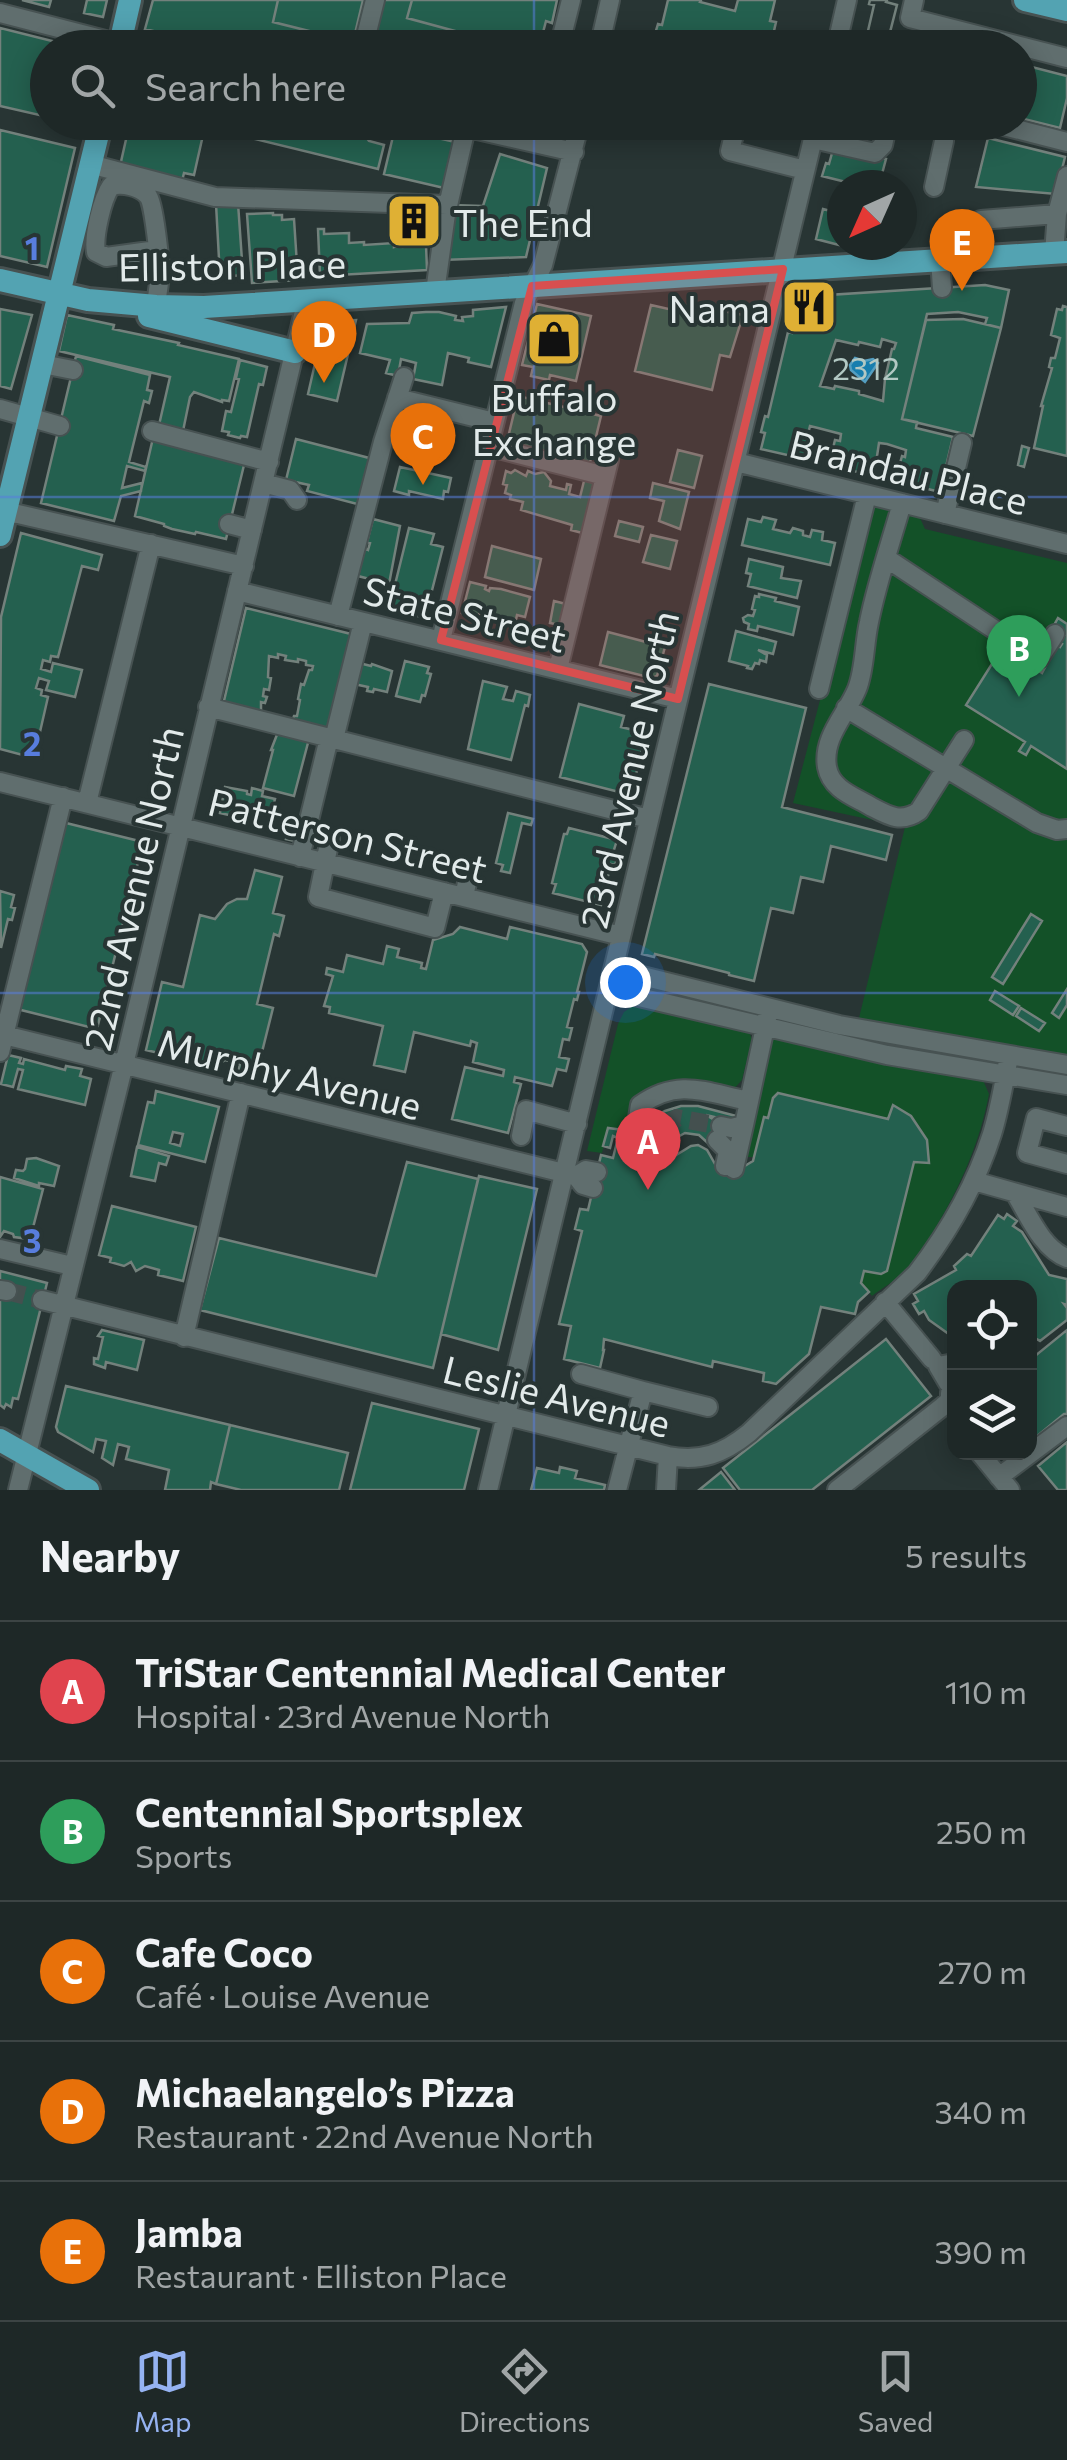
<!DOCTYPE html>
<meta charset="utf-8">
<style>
:root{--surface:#1e2827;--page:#26302f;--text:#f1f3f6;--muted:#a1a6a7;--line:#3c4444;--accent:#95b2f1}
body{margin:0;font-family:Commissioner,sans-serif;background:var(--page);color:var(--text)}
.controls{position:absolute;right:30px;bottom:30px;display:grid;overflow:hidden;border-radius:20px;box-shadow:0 5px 25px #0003}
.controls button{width:90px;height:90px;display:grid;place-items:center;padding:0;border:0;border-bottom:2px solid var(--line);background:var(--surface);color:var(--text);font:50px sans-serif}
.compass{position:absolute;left:827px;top:170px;width:90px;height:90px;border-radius:50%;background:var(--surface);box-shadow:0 5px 25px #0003;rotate:225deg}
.you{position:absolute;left:625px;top:982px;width:35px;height:35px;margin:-25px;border:8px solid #fff;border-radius:50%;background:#1a73e8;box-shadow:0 0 0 15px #1a73e833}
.badge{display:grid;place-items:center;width:65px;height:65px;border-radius:50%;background:var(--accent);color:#fff;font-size:32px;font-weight:700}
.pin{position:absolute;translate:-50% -82px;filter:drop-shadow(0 2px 5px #0008)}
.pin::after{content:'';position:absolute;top:52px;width:35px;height:30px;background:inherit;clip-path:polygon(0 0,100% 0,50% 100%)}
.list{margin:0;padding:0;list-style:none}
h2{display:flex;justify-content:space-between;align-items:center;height:130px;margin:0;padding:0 40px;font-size:42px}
h2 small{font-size:32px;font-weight:400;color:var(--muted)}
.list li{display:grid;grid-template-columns:65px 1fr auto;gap:30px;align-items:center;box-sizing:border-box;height:140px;padding:0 40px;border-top:2px solid var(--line)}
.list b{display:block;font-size:38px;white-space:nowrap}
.list p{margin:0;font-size:32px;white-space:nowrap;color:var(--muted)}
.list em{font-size:32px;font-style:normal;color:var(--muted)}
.icon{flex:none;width:55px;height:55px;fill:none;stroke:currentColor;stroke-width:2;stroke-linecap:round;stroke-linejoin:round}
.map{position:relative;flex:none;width:1067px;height:1490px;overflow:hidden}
.search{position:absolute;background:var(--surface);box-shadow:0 5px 25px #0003;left:30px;right:30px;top:30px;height:110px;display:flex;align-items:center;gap:25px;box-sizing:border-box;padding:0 35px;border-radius:55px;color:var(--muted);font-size:38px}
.sheet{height:830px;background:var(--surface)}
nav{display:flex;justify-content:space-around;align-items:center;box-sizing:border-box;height:140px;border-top:2px solid var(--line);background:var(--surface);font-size:28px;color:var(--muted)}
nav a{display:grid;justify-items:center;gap:5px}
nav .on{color:var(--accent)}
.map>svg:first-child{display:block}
.green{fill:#135128}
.water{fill:#177eae;stroke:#549ec0;stroke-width:2.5}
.building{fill:#24604f;stroke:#73817c;stroke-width:2.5;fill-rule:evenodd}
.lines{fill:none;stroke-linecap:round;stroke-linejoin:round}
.minor-tunnel{stroke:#44504f;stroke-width:18;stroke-dasharray:18 9;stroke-linecap:butt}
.minor-casing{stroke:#475252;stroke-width:22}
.major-casing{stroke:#475252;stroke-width:28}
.minor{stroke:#606e6e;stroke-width:18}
.major{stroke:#53a3b2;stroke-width:22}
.marked{fill:#d84f4f;fill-opacity:0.2;stroke:#d84f4f;stroke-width:8;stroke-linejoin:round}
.grid{fill:none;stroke:#587ddd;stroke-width:2.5;stroke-opacity:0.55}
.labels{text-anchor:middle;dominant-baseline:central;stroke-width:8;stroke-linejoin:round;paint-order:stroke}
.number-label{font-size:32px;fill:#b2c8c3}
.poi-label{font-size:38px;fill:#e2eaea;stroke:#283534;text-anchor:start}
.street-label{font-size:38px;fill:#e2eaea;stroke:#283534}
.grid-label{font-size:32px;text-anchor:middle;font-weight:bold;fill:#587ddd;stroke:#283534;stroke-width:8;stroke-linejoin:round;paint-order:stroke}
</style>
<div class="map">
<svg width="1067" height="1490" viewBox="0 0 1067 1490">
<rect width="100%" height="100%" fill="#283534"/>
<path class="green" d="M871 506 920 518 925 529 1067 563V1057L859 1018 905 827 793 803Z
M635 1005 748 1030 752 1039 742 1080 732 1091 660 1088 639 1127 628 1131 608 1128 602 1153 587 1151 618 1024 624 1012Z
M774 1037 983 1080 989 1094C980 1142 961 1185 936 1227 926 1242 917 1259 904 1272 895 1281 882 1288 872 1296L861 1283 864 1271 881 1274 887 1271 914 1162 929 1163C930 1136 918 1117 894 1105L888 1119 778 1093 773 1098 768 1118 764 1117 754 1157H742L771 1039Z"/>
<path class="water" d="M855 358 864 361 873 359 878 363 865 382 851 370 850 365Z"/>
<path class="building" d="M22 0H51L49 7Z
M87 0H107L103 17 84 13Z
M153 0H278L273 22 353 42 351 48H222L145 29Z
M278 0H363L353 42 273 22Z
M383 0H412L407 18 503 44 504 41 528 48H371Z
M412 0H557L552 23 546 21 541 40 533 39 531 48 504 41 503 44 407 18Z
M668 0H701L700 2 735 11 738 0H775L770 21 776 22 771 44 764 43 763 48H654L655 40 664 42 665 37 655 34 658 24 662 25Z
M870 0H887L886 2 897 5 890 32 953 48H864L874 5 869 4Z
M870 0H887L886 2 897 5 886 48H864L874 5 869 4Z
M0 28 80 48H48V117L0 106Z
M542 38 546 39 544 48H531L533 39 541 40Z
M1020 64 1067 76V98L1060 128 1020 118Z
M130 122H210L209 127 205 126 194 175 184 173 182 181 120 166Z
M247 122H292L313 127 314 122H320L318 129 343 135 348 132 350 122 369 127 366 137 369 141 384 145 378 169 243 136Z
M527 122H557L556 130Z
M395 128 455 142 444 188 384 174Z
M0 130 75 148 47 267 0 256Z
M988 138 1065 157 1056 194 976 187Z
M834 146 886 159 879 185H858L822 176 826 163 829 164Z
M500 154 547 168 526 257 442 260 452 205 483 206Z
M840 186H842V209L834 207Z
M238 203 243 275 220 277 216 204Z
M391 209 435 213 437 233 392 230Z
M823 209 842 214V237L839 245 816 239Z
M273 213V215H282V220L294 219 298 280 252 283 247 214Z
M318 229H324V234L349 233V243L364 242V245L394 243V247L403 244V247L426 245 427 270 320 276Z
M985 285 1009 290 1001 328 985 324 987 318 958 312 927 314 902 419 917 422 916 428 953 437 940 492 895 481 902 456 905 457 906 450 887 444 879 443 874 476 829 465 835 440 840 441 841 434 818 428 810 426 808 434H811L805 459 761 449 765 433 761 432 765 416 768 417 788 332 792 333 797 310 808 317 816 314 818 306 813 296ZM882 339 896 343 894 349H892L885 379 883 401 859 394V391L835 386 834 389 820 386 836 340 858 345 859 342 880 347Z
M800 308a9 9 0 1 1 18 0a9 9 0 1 1-18 0Z
M537 304 591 316 576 381 550 375 549 380 531 376 533 367 522 365Z
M688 304 743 315 730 357 720 355 712 390 635 371 651 305 686 313Z
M1063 306 1067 307V456L1034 448 1043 406H1041L1052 368 1049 367 1051 358H1055L1060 338 1051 335 1057 309 1062 310Z
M506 307 491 367 468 362 469 358 448 353 442 385 413 379 416 363 401 359 398 376 386 373 390 360 360 353 367 324 409 323 412 313 426 312H439L456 316 455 320 463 321 462 317 473 316V310Z
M0 309 32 315 11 389 0 386Z
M67 315 114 325 113 329 179 343 178 345 239 359 229 401 222 400V402L194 392 190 397 183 431 159 425 170 377 59 351Z
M963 319 1001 328 973 436 902 419 926 320Z
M356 320 337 401 308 394 319 346 310 344 315 322Z
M76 356 150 375 147 390 152 391 149 403 144 401 129 462 146 467 145 471 127 466 122 488 142 483 141 491 121 496 114 521 41 503Z
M240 360 267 367 263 385 259 384 247 437 241 436 240 438 228 435 229 432 222 431 226 411 231 412 239 379 236 378Z
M518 396 601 416 589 466 506 446Z
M153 438 245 461 226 539 196 532 195 534 172 529 164 526V524L135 516Z
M296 439 373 459 361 505 307 491 309 485 286 480Z
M1022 446 1029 448 1024 467 1018 465Z
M678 450 702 456 694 488 670 482Z
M400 467 451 478 448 492 444 491 443 499 409 491V495L394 491Z
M515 470 526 476 528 471 535 474 544 472 551 481 550 486 566 490 567 484 571 485 569 494 580 497 585 477 598 480 586 534 571 530 572 525 521 510 523 502 510 499 511 495 505 493 507 485 503 484 506 471 511 473Z
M653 483 689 492 680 529 659 521 664 501 650 498Z
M763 517 776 520 773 529 790 533 793 528 803 531V535L810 537 812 530 823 532 822 540 835 543 830 565 742 545 748 519 761 522Z
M373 519 400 526 389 584 358 576 363 553 366 549 368 550 370 543 367 542Z
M619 521 643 527 639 542 615 536Z
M409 528 434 534 431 544 443 547 425 618 389 609Z
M21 533 102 555 98 570 82 566 58 657 51 656 50 662 43 660 41 669 51 672 53 663 82 670 75 697 46 690 49 681 39 678 36 688 42 690 41 695 48 697 34 758 0 749 1 617Z
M651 535 677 541 670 569 643 562Z
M492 546 541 559 534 590 485 577Z
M749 559 783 567 781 578 801 581 797 598 748 586 751 574 746 573Z
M470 582 486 586 485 589 489 591 490 588 501 589 530 597 525 617 517 615 515 624 494 620 480 612 478 617 462 613Z
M759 594 776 598 775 601 799 607 793 635 758 626 757 631 748 629 749 624 744 622 743 618 748 615 753 616 755 610 752 609 755 596 759 597Z
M554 601 570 605 565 626 550 623Z
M246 608 351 634 329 730 292 722 294 716H297L300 700 298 699 301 684 304 685 309 670H312L313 666 306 665V661L298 659V662L285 660 286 656 278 654V658L269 656 268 677 271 678 269 690 264 689 263 696 267 697 265 703 261 702V714L223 705Z
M1058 618 1067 624V769L1031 746 1026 755 1019 751 1025 742 966 705 1002 648 1042 673 1057 645 1060 647 1062 644 1060 643 1065 634 1053 627Z
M736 631 776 642 773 654 758 650 767 655 766 662 760 660 759 664 755 663 752 669 747 668 748 666 729 661Z
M608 632 665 647 657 676 652 678 600 665Z
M405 661 429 667 427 673 431 674 425 696 422 695 420 702 396 696Z
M359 663 371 666 372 664 392 671 387 692 374 689 373 692 367 691 368 687 354 684Z
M483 681 507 687 503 699 513 701 516 691 530 695 528 706 525 705 511 760 468 749Z
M709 684 806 708 782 807 892 835 886 860 831 846 823 882 801 877 793 913 771 908 754 981 729 975V973L655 954 654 957 642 954Z
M579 704 624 716 621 727 646 733 631 795 560 777Z
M278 732 309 739 294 796 263 788 273 750H271Z
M225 787 247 791V794L251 795 252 788 263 791 262 796 275 799 272 810 263 808 262 813 258 812 256 821 220 813Z
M508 813 533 819 531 825 522 823 510 873 501 871 503 865 496 863Z
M62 822 143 842 97 1029 17 1009Z
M290 824 302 827 299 842 286 839Z
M569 828 617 840 613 853 618 855 615 865 611 864 601 905 553 893 556 884 552 883 564 834H567Z
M255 870 282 877 273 913 284 916 279 936 274 934 257 1004 273 1008 256 1076 238 1072 240 1064 225 1060 210 1071 194 1067 183 1050 165 1045 163 1054 146 1050 162 982 183 987 200 915 215 919 227 904 237 899H247Z
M0 891 14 895 11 907 15 908 12 920 8 919 1 948Z
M1031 914 1042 921 1003 984 992 977Z
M460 927 507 939 510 927 582 944 587 952 577 992H579L577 1000 574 999 567 1027 572 1028 569 1040 563 1039 559 1057 569 1059 566 1071 557 1069 552 1086 515 1077 514 1082 521 1084 508 1133 452 1119 465 1067 503 1076 504 1070 473 1062 477 1043 471 1041 470 1046 414 1032 405 1072 374 1065 383 1026 329 1013 330 1007 324 1006 333 976 326 974 327 968 343 972 347 955 383 964 387 946 399 949 397 957 422 963 421 968 426 969 433 940 453 934Z
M1067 989V1005L1059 1018 1052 1013Z
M995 991 1019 1006 1013 1015 990 1000Z
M1021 1008 1045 1023 1039 1031 1016 1016Z
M8 1055 21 1058 19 1063 23 1064 24 1059 65 1070 66 1066 82 1069 80 1076 91 1079 85 1105 18 1089 23 1070 18 1069 13 1087 1 1084Z
M156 1091 219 1107 205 1162 138 1145 148 1102 154 1103ZM173 1132 183 1134 180 1146 170 1143Z
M778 1093 888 1119 893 1105 911 1116 927 1140 929 1163 914 1162 887 1271 881 1274 864 1271 861 1283 869 1292 858 1302 855 1314 821 1307 809 1354 776 1384 763 1381 764 1373 713 1361 712 1367 604 1339 603 1350H604L600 1368 564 1359 571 1326 559 1324 582 1231 575 1229 580 1209 588 1210 601 1155 613 1158 618 1138 613 1136 610 1148 603 1146 608 1128 630 1131 665 1111 681 1106H698L736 1116 735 1122 706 1115 716 1121 728 1134 710 1145 699 1135 685 1133 642 1156 624 1159V1161L655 1168 691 1146 698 1145 707 1150 715 1164 738 1170 753 1161 764 1117 768 1118 773 1098Z
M137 1147 169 1156 166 1165 159 1163 155 1181 131 1176Z
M36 1158 59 1166 54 1186 39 1183V1186L14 1178 16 1170 23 1171 25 1169 27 1159Z
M407 1162 478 1179 433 1368 200 1310 219 1238 376 1276Z
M479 1176 537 1189 498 1350 441 1334Z
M0 1177 43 1189 30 1239 14 1237 13 1234 4 1231 0 1237Z
M112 1206 196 1227 183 1281 158 1275 159 1270 145 1266 136 1271 131 1262 124 1266 110 1262 111 1258 99 1255Z
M1007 1214 1017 1221 1013 1226 1022 1232 1049 1275 1067 1279V1305L1064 1304 1067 1308V1320L1040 1341 1035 1338 1030 1347V1288H954L953 1337 929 1320 924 1311 919 1314 913 1304 918 1301 914 1294 956 1270 954 1266 967 1254 971 1256 998 1215 1004 1219Z
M0 1271 47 1283 18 1399 13 1398 11 1407 6 1404 4 1408 0 1405Z
M102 1330 144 1340 137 1370 106 1362 105 1368 94 1364V1358L98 1359 103 1337 98 1336Z
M1067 1330V1414H1064L1036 1437 1030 1429V1360Z
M886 1339 931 1396 812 1490H740L723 1468Z
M66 1386 230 1425 216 1484 211 1482 210 1490H165L169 1470 126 1459 129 1447 118 1444 113 1465 102 1458 106 1441 96 1439 93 1452 58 1432 56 1427Z
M372 1403 479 1429 464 1490H350Z
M230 1425 348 1453 339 1490H241L216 1484Z
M1067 1442V1490H1058L1038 1466Z
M560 1467 577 1471 575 1478 605 1485 604 1490H531L537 1468 559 1473Z
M721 1472 735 1490H699Z"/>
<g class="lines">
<path class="minor-tunnel" d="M642 1125 654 1132 677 1118 721 1126
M7 1291 42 1300"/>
<g class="minor-casing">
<path id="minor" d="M571 0 561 40 591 48
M914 0 910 18 1067 58
M0 13 136 48
M363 48 375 0
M599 48 610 0
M836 48 847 0
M442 122 574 152
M737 122 730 151 805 170
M988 122 1067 142
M813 139 875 153 883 145 888 122
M90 164 215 197 447 205
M934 187 944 141
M1054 253 1057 214
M969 258 981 220 1057 214 1067 176
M940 259 942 288
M435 292 446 214 466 128
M156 306C157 296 159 285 160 274 160 263 154 203 148 196 140 186 122 183 111 186 102 199 93 237 96 252L106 257 157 250
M42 364 73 370
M397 398 494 422
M0 409 60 426
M152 431 269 462
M487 446 605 476
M736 462 1067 544
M263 483 290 490 297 500
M902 503C891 542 877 582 869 622 864 644 865 669 857 689 847 714 822 737 827 767 831 789 853 796 870 806 887 815 901 824 919 811L964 740
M0 513 18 514 244 566
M945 514 962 443
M229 524 252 530
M886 558 1039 659 1055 634
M237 591 678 699
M338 616 383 442 404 377
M441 640 524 303 543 265 580 122
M558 669 609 460
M819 689 867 495
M208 707 649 819
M846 708 1037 823 1057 830 1067 829
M334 739 363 622
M0 782 621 936
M87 803 151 544
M330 839 318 897 435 928 444 892
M300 857 329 738
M464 897 469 873
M614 969 839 1025 1067 1065
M609 990 887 1055 1067 1085
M0 1034 576 1176 583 1185 593 1188
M0 1052 63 797
M642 1125 638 1118 640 1105C679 1077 707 1093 749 1101
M721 1126 731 1128 744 1125 767 1018
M1067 1126 1036 1118 1027 1153 1067 1164
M521 1136 526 1110 577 1124
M717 1140 728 1151 725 1166
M734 1169 744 1125
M576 1176 586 1170 597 1172
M974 1181 1067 1207
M1015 1193C1028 1214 1042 1249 1067 1258
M0 1249 72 1266
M0 1290 7 1291
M42 1300 668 1456C701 1462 723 1454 749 1433L917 1273C949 1231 976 1184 992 1134 1000 1108 1004 1082 1009 1056
M885 1302 932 1359
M184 1337 241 1093
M581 1374 643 1391
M948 1383 938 1366 954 1363
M979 1452 1010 1490
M999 1477 1067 1426
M18 1490 127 1052 307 299
M488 1490 817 122
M617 1490 643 1391 708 1407
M666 1490 668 1456
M837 1490 942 1407 950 1400V1393"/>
</g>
<g class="major-casing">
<path id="major" d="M1025 0 1067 10
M119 48 130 0
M0 280 88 300 156 306 204 307 1067 252
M149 316 295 352
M0 535 101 122
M0 1440 88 1490"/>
</g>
<use href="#minor" class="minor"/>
<use href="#major" class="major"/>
</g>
<path class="marked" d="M783 269 678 699 441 640 532 286Z"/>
<path class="grid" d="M534 0V48M534 122V1490M0 497H1067M0 993H1067"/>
<defs>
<g id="building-square" transform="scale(2.875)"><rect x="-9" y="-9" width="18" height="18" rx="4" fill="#dfb034" stroke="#283534"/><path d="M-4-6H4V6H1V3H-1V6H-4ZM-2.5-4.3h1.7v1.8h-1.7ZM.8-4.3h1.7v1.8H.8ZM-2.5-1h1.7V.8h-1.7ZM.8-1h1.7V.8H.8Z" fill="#111"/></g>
<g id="restaurant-square" transform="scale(2.875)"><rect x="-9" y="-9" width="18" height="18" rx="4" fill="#dfb034" stroke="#283534"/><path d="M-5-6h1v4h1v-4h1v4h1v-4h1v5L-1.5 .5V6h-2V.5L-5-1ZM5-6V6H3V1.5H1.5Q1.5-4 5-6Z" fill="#111"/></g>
<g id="shop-square" transform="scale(2.875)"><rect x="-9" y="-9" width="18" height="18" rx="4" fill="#dfb034" stroke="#283534"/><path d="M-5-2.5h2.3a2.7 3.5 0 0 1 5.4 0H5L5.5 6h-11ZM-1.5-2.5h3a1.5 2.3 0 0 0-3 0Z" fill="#111"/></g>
</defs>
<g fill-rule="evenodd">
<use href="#building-square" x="414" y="221"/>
<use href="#restaurant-square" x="809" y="307"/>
<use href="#shop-square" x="554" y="339"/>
</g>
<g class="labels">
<g class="number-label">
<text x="866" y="367">2312</text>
</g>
<g class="poi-label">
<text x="453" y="221">The End</text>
<text x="770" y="307" text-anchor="end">Nama</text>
<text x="554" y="396" text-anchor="middle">Buffalo<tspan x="554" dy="44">Exchange</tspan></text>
</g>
<g class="street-label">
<text transform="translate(232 264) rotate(-1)">Elliston Place</text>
<text transform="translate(909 471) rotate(14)">Brandau Place</text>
<text transform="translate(465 613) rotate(14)">State Street</text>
<text transform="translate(628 769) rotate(-77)">23rd Avenue North</text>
<text transform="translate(348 834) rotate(14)">Patterson Street</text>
<text transform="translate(132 888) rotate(-77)">22nd Avenue North</text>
<text transform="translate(290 1073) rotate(14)">Murphy Avenue</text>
<text transform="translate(557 1395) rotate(14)">Leslie Avenue</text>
</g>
</g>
<g class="grid-label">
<text x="32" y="260">1</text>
<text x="32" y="756">2</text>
<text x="32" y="1253">3</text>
</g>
</svg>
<div class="controls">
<button><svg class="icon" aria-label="locate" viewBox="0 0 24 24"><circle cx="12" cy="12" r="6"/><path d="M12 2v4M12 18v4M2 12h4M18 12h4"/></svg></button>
<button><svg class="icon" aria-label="layers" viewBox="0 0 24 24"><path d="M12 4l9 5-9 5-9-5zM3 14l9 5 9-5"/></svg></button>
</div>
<svg class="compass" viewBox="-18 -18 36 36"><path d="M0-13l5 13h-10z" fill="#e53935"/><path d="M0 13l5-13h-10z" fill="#a1a6a7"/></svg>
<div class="you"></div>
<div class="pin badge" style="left:648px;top:1190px;background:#e0444e">A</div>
<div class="pin badge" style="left:1019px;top:697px;background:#2e9e5b">B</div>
<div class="pin badge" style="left:423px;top:485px;background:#e8710a">C</div>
<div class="pin badge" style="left:324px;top:383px;background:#e8710a">D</div>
<div class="pin badge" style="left:962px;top:291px;background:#e8710a">E</div>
<div class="search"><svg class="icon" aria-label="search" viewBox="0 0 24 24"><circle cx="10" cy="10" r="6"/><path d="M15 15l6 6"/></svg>Search here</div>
</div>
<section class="sheet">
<h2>Nearby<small>5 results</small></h2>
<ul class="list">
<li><span class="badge" style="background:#e0444e">A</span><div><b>TriStar Centennial Medical Center</b><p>Hospital · 23rd Avenue North</p></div><em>110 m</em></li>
<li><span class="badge" style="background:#2e9e5b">B</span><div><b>Centennial Sportsplex</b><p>Sports</p></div><em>250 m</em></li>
<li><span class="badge" style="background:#e8710a">C</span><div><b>Cafe Coco</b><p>Café · Louise Avenue</p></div><em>270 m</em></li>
<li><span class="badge" style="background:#e8710a">D</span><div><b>Michaelangelo’s Pizza</b><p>Restaurant · 22nd Avenue North</p></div><em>340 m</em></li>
<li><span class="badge" style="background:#e8710a">E</span><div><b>Jamba</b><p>Restaurant · Elliston Place</p></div><em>390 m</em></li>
</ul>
</section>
<nav>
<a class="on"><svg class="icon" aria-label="map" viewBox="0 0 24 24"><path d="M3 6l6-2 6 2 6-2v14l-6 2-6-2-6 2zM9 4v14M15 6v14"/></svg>Map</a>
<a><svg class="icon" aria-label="directions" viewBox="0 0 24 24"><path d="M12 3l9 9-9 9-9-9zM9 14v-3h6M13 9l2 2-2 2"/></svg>Directions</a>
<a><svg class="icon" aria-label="saved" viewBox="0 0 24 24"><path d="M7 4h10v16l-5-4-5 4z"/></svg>Saved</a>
</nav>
